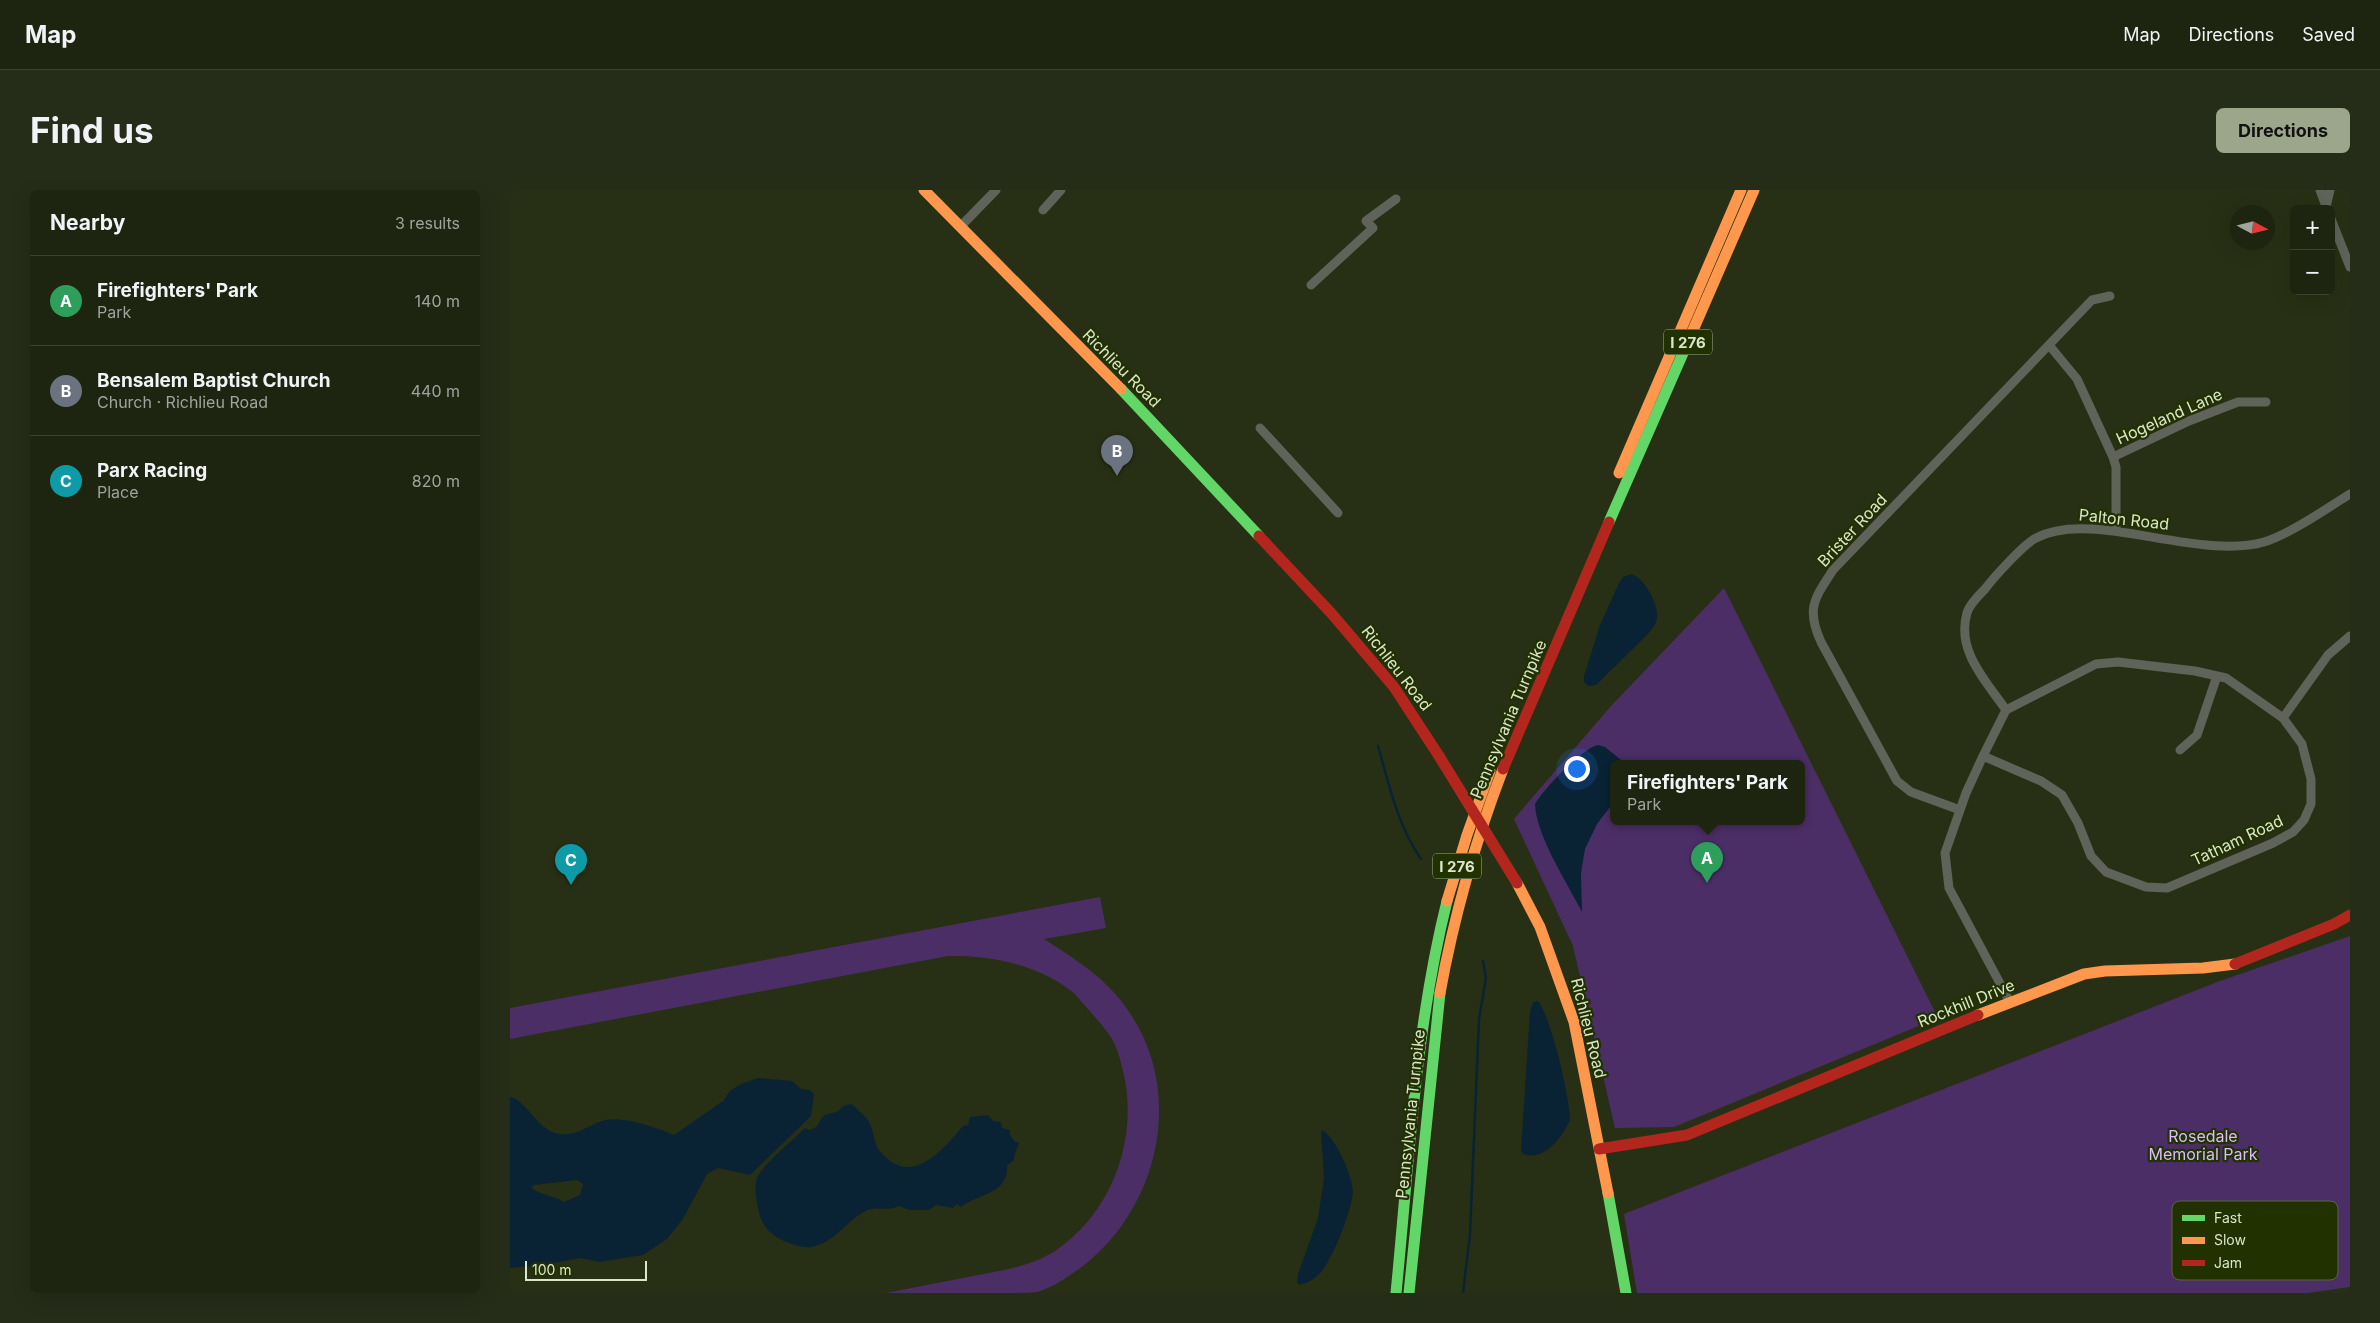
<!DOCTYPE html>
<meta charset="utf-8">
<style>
:root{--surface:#1d240f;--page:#252c18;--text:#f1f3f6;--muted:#a0a49e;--line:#3b412f;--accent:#9ba68b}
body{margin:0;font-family:Inter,sans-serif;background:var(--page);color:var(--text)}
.controls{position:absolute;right:15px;top:15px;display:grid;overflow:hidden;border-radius:8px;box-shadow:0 5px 20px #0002}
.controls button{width:45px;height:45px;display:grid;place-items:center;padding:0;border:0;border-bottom:1px solid var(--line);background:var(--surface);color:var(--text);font:25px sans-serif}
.compass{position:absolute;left:1720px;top:15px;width:45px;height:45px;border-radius:50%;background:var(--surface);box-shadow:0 5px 20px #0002;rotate:97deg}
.scale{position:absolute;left:15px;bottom:12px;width:122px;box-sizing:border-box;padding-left:5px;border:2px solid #dae5cb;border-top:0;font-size:14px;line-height:18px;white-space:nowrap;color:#dae5cb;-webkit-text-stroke:4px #213100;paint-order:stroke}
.you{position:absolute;left:1066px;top:578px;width:18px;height:18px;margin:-12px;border:4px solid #fff;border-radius:50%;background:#1a73e8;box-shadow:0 0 0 8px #1a73e833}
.badge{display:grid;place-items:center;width:32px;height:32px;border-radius:50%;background:var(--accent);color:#fff;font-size:16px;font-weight:700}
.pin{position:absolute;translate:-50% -41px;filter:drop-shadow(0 1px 2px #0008)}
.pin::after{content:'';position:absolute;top:26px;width:18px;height:15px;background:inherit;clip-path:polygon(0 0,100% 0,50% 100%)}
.popup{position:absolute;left:1100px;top:570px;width:195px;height:65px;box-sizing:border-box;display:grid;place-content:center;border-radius:8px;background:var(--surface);filter:drop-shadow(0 1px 4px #0005);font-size:16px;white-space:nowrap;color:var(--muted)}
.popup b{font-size:19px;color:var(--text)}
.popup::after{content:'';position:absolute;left:50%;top:100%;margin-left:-10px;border:10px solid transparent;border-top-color:var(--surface)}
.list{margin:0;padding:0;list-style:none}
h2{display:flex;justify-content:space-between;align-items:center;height:65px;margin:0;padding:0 20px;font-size:21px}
h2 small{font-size:16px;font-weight:400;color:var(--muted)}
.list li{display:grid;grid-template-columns:32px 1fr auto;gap:15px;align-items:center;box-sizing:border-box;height:90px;padding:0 20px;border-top:1px solid var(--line)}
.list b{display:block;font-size:19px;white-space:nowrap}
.list p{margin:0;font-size:16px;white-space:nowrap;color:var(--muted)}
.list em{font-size:16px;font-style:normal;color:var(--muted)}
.map{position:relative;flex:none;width:1840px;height:1103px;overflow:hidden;border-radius:8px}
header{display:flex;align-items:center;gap:30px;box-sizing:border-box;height:70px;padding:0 25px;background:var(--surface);border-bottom:1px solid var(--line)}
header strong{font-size:24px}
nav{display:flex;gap:28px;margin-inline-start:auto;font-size:18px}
.intro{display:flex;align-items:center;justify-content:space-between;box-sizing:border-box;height:120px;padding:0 30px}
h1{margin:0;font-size:35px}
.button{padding:12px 22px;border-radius:8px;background:var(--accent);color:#111;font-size:18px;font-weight:700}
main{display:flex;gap:30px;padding:0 30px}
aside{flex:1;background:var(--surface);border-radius:8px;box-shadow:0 5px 20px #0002}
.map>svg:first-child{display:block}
.green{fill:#4c2e66;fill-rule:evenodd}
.water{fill:#092334;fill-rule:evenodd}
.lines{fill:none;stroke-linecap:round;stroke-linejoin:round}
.stream{stroke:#092334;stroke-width:2.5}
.street{stroke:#5f6359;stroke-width:9}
.fast{stroke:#63d668;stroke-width:11}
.slow{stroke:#ff974d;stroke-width:11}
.jam{stroke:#b3261e;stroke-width:11}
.jam-bridge{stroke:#b3261e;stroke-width:11}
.labels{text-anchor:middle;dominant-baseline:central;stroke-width:4.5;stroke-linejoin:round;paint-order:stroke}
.shield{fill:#213100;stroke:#a2af8e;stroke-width:1}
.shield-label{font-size:15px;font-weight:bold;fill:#dae5cb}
.street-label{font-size:16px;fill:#dae5cb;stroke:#213100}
.park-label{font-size:16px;fill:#dabbfe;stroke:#213100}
.key{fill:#213100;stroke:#58673d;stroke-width:1}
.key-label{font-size:14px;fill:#dae5cb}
</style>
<header>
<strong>Map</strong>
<nav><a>Map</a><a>Directions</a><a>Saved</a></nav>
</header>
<div class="intro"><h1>Find us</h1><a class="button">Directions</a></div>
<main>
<aside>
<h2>Nearby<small>3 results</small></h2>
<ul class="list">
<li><span class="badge" style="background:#2e9e5b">A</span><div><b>Firefighters' Park</b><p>Park</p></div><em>140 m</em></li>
<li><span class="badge" style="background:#6b7280">B</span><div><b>Bensalem Baptist Church</b><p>Church · Richlieu Road</p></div><em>440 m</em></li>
<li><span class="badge" style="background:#0f9aa8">C</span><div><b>Parx Racing</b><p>Place</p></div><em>820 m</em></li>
</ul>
</aside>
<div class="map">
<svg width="1840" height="1103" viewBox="0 0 1840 1103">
<rect width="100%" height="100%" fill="#273014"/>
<path class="green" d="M1214 398 1428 828 1164 937 1105 938 1063 756 1004 629 1101 516ZM1103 574H1291V632H1103Z
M590 707 596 738 534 749C566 770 592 785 615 816 676 898 651 1015 573 1076 559 1086 544 1097 527 1102 517 1103 501 1103 490 1103 452 1103 414 1103 376 1103 403 1098 431 1092 458 1087 488 1081 518 1078 545 1061 602 1023 628 950 614 885 611 873 608 859 602 849 595 838 586 828 578 819 572 813 567 805 560 800 525 774 480 765 438 766L0 849V818Z
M1840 746V1097L1797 1103H1127L1114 1024 1710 791Z"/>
<path class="water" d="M1121 384C1135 388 1149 415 1147 428 1146 436 1141 440 1136 446L1086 495 1078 496 1074 492V486L1090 435 1109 393 1113 387Z
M1088 555 1095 557 1116 574H1103V613L1087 634 1075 659 1071 683 1072 722C1058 694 1026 646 1025 614 1033 600 1072 558 1088 555Z
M1028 811C1041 827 1060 908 1060 930 1053 947 1032 974 1012 963L1011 959 1020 821 1023 812Z
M248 888 282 891 291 899 299 900 304 904 301 926 240 985 208 978 197 984 173 1029 157 1049 133 1065 90 1072 71 1068 32 1075 0 1078V907C15 909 26 937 45 943 66 949 79 933 96 930 114 926 148 938 164 945L213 911 220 901 231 894ZM67 990 73 994 70 1005 54 1012C44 1005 30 1006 21 997L24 995Z
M342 914C348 921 356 925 360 934 364 942 364 953 369 960 400 999 431 962 453 936L458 935 460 927 478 925 483 931 491 932 492 938 500 940V945L505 952H509C508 959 504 963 504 970L497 975C499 1005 467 1004 451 1017L447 1014 443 1018 426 1015 419 1020H400L388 1016C378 1022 369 1016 358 1020 338 1028 326 1053 301 1057 294 1058 288 1056 282 1054 256 1046 249 1032 246 1006 245 1000 245 990 249 984 260 968 281 952 295 938L300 940 306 937 314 925 327 922 333 916Z
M812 940C825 946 843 987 843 1001 842 1020 824 1065 812 1081 806 1088 799 1093 789 1095L787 1092 788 1084 808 1028 814 988 811 943Z"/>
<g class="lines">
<path class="stream" d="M868 556C879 595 888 636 911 669
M953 1103 960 1044 969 829 976 788 973 771"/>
<path class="street" d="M1810 0 1817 19
M1816 17 1820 0
M533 20 551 0
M1821 29 1840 77
M450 37 486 0
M801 95 863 38 856 31 886 9
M1539 155 1567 189 1603 267 1606 277V340
M750 238 828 323
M1603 267 1679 231 1728 212H1756
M1496 520C1476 491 1446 461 1457 423 1459 415 1469 405 1475 399 1484 387 1514 354 1526 348 1543 339 1563 338 1581 339 1632 341 1707 366 1754 352 1780 344 1816 319 1840 304
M1773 528 1818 465 1840 446
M1670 560 1687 545 1707 486
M1473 566 1531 591 1552 605 1568 633 1581 666 1596 682 1636 697 1657 698 1763 653 1783 642 1794 630 1801 614V589L1792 554 1773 528 1716 488 1685 481 1608 472 1586 474 1496 520 1473 566 1456 603 1435 663 1439 698 1500 812
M1450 620 1401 602 1387 591 1311 452C1296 419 1304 409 1323 380L1582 110 1600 106"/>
<path class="fast" d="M611 199 749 346
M1099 332 1177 154
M1098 1003 1116 1103
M886 1103C899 972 905 839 937 711
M899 1103 930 803"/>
<path class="slow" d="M414 0 611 199
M1177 154 1244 0
M1109 283 1231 0
M1007 693 1030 737 1064 832 1098 1003
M937 711 957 645 980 581
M930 803C944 726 965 652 993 579
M1468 825 1574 784 1595 781 1693 778 1725 774"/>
<path class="jam" d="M749 346 822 424 884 497 929 566
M993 579 1099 332
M1725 774 1824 734 1840 725
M1089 959 1177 945 1468 825"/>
<path class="jam-bridge" d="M929 566 1007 693"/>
</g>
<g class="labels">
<g class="shield">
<rect x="1154" y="139.5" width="48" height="25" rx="4"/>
<rect x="923" y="663.5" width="48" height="25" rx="4"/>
</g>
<g class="shield-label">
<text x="1178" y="152">I 276</text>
<text x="947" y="676">I 276</text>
</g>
<g class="street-label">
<text transform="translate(612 178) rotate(45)">Richlieu Road</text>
<text transform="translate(1659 226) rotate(-24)">Hogeland Lane</text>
<text transform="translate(1614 329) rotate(6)">Palton Road</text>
<text transform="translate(1342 340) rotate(-47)">Brister Road</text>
<text transform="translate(887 478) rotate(52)">Richlieu Road</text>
<text transform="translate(998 529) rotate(-67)">Pennsylvania Turnpike</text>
<text transform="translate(1727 650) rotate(-25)">Tatham Road</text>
<text transform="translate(1456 813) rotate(-22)">Rockhill Drive</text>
<text transform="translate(1079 838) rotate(76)">Richlieu Road</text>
<text transform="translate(900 924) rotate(-84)">Pennsylvania Turnpike</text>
</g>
<g class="park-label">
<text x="1693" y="946">Rosedale<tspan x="1693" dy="18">Memorial Park</tspan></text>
</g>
</g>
<rect x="1662" y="1011" width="166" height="79" rx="8" class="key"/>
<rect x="1672" y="1025" width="23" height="6" fill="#63d668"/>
<rect x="1672" y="1047" width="23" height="7" fill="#ff974d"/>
<rect x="1672" y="1070" width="23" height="6" fill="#b3261e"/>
<g class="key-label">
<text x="1704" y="1033">Fast</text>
<text x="1704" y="1055">Slow</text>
<text x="1704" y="1078">Jam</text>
</g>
</svg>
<div class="controls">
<button>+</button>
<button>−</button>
</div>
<svg class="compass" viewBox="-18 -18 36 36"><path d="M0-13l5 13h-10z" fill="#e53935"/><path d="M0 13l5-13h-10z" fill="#a0a49e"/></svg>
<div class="scale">100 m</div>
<div class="you"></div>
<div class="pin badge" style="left:1197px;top:693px;background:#2e9e5b">A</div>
<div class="popup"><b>Firefighters' Park</b>Park</div>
<div class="pin badge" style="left:607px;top:286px;background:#6b7280">B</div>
<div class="pin badge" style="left:61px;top:695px;background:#0f9aa8">C</div>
</div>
</main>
